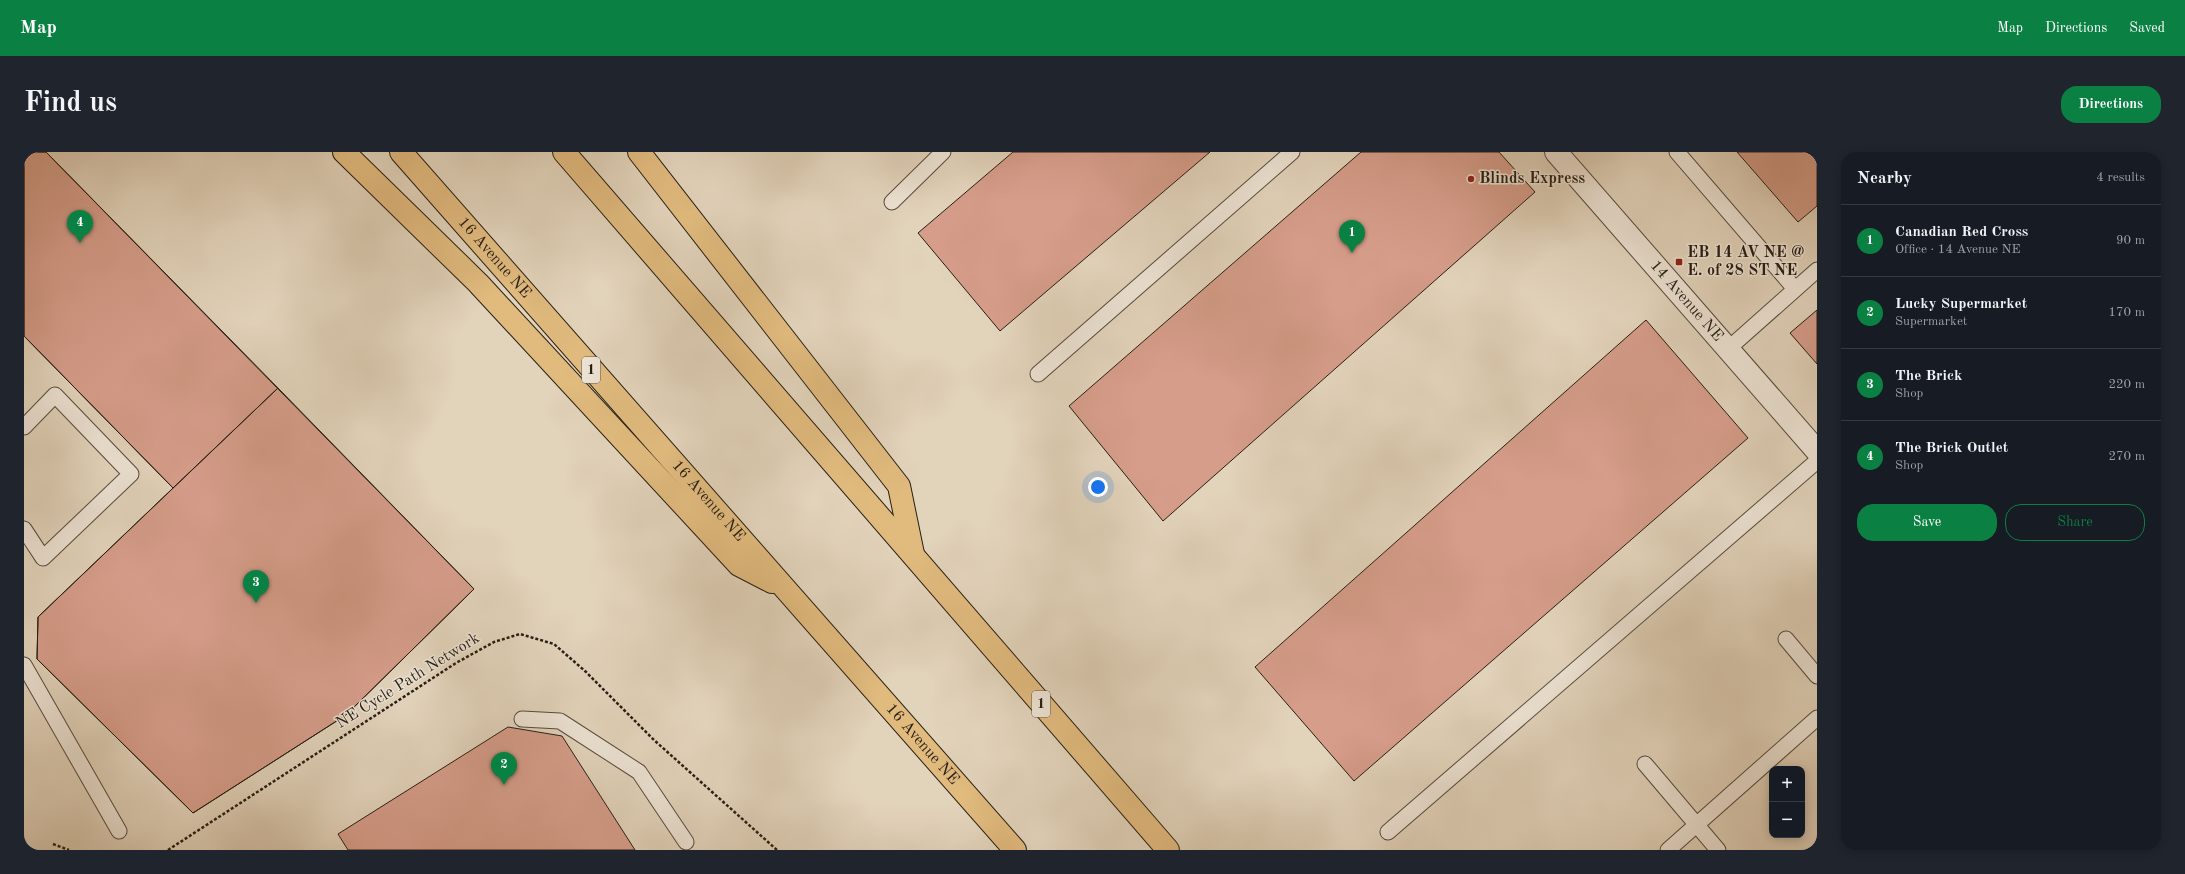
<!DOCTYPE html>
<meta charset="utf-8">
<style>
:root{--surface:#171b24;--page:#20242c;--text:#f1f3f6;--muted:#9ea1a6;--line:#363941;--accent:#0b8043}
body{margin:0;font-family:"Old Standard TT",serif;background:var(--page);color:var(--text)}
.controls{position:absolute;right:12px;bottom:12px;display:grid;overflow:hidden;border-radius:8px;box-shadow:0 2px 10px #0003}
.controls button{width:36px;height:36px;display:grid;place-items:center;padding:0;border:0;border-bottom:1px solid var(--line);background:var(--surface);color:var(--text);font:20px sans-serif}
.you{position:absolute;left:1074px;top:335px;width:14px;height:14px;margin:-10px;border:3px solid #fff;border-radius:50%;background:#1a73e8;box-shadow:0 0 0 6px #1a73e833}
.badge{display:grid;place-items:center;width:26px;height:26px;border-radius:50%;background:var(--accent);color:#fff;font-size:13px;font-weight:700}
.pin{position:absolute;translate:-50% -33px;filter:drop-shadow(0 1px 2px #0008)}
.pin::after{content:'';position:absolute;top:21px;width:14px;height:12px;background:inherit;clip-path:polygon(0 0,100% 0,50% 100%)}
.list{margin:0;padding:0;list-style:none}
h2{display:flex;justify-content:space-between;align-items:center;height:52px;margin:0;padding:0 16px;font-size:17px}
h2 small{font-size:13px;font-weight:400;color:var(--muted)}
.list li{display:grid;grid-template-columns:26px 1fr auto;gap:12px;align-items:center;box-sizing:border-box;height:72px;padding:0 16px;border-top:1px solid var(--line)}
.list b{display:block;font-size:15px;white-space:nowrap}
.list p{margin:0;font-size:13px;white-space:nowrap;color:var(--muted)}
.list em{font-size:13px;font-style:normal;color:var(--muted)}
.actions{display:flex;gap:8px;padding:12px 16px}
.actions a{flex:1;padding:9px 0;border:1px solid var(--accent);border-radius:16px;text-align:center;font-size:14px;color:var(--accent)}
.actions .main{background:var(--accent);color:#fff}
.map{position:relative;flex:none;width:1793px;height:698px;overflow:hidden;border-radius:16px}
header{display:flex;align-items:center;gap:24px;box-sizing:border-box;height:56px;padding:0 20px;background:var(--accent);color:#fff}
header strong{font-size:19px}
nav{display:flex;gap:22px;margin-inline-start:auto;font-size:14px}
.intro{display:flex;align-items:center;justify-content:space-between;box-sizing:border-box;height:96px;padding:0 24px}
h1{margin:0;font-size:28px}
.button{padding:10px 18px;border-radius:16px;background:var(--accent);color:#fff;font-size:14px;font-weight:700}
main{display:flex;gap:24px;padding:0 24px}
aside{flex:1;background:var(--surface);border-radius:16px;box-shadow:0 2px 10px #0003}
.map>svg:first-child{display:block}
.building{fill:#d69d8a;stroke:#261e14}
.lines{fill:none;stroke-linecap:round;stroke-linejoin:round}
.service-casing{stroke:#554b3e;stroke-width:17}
.tertiary-casing{stroke:#554b3e;stroke-width:24}
.motorway-casing{stroke:#261e14;stroke-width:24}
.path{stroke:#261e14;stroke-width:2.5;stroke-dasharray:3 2;stroke-linecap:butt}
.service{stroke:#ece2d3;stroke-width:15}
.tertiary{stroke:#ece2d3;stroke-width:22}
.motorway{stroke:#e1ba7e;stroke-width:22}
.poi-dot{fill:#8f2418;stroke:#ece2d3;stroke-width:1.5}
.labels{text-anchor:middle;dominant-baseline:central;stroke-width:3;stroke-linejoin:round;paint-order:stroke}
.shield{fill:#ece2d3;stroke:#61594d;stroke-width:1}
.shield-label{font-size:15px;font-weight:bold;fill:#261e14}
.poi-label{font-size:16px;font-weight:bold;fill:#261e14;stroke:#ece2d3;text-anchor:start}
.street-label{font-size:16px;fill:#261e14;stroke:#ece2d3}
</style>
<header>
<strong>Map</strong>
<nav><a>Map</a><a>Directions</a><a>Saved</a></nav>
</header>
<div class="intro"><h1>Find us</h1><a class="button">Directions</a></div>
<main>
<div class="map">
<svg width="1793" height="698" viewBox="0 0 1793 698">
<rect width="100%" height="100%" fill="#e2d3bb"/>
<filter id="stains"><feTurbulence type="fractalNoise" baseFrequency=".005" numOctaves="4"/><feColorMatrix values="0 0 0 0 .2 0 0 0 0 .09 0 0 0 0 .02 0 0 0 .5 -.17"/></filter>
<radialGradient id="worn" r=".72"><stop offset=".6" stop-color="#630" stop-opacity="0"/><stop offset="1" stop-color="#630" stop-opacity=".3"/></radialGradient>
<path class="building" d="M0 0H22L450 437 322 563 169 661 13 507 14 465 149 336 0 184Z
M0 0H22L254 236 149 336 0 184Z
M989 0H1186L976 179 894 81Z
M1337 0H1475L1511 40 1139 369 1045 254Z
M1713 0H1793V54L1774 70Z
M1793 158V212L1766 181Z
M1622 168 1724 286 1330 629 1231 515Z
M254 236 450 437 322 563 169 661 13 507 14 465Z
M484 575 538 584 611 698H324L314 682Z"/>
<g class="lines">
<g class="service-casing">
<path id="service" d="M1653 0 1771 137
M868 50 919 0
M1704 197 1793 118
M1014 222 1268 0
M0 275 31 243 107 322 19 406 0 377
M1762 487 1793 524
M0 513 95 679
M498 567 536 569 615 620 662 690
M1621 612 1694 698
M1364 680 1793 309
M1644 698 1793 566"/>
</g>
<g class="tertiary-casing">
<g id="tertiary">
<path id="s1" d="M1532 0 1793 299"/>
</g>
</g>
<g class="motorway-casing">
<g id="motorway">
<path d="M320 0 454 131 715 413 748 430"/>
<path id="s2" d="M377 0 991 698"/>
<path d="M540 0 1144 698"/>
<path d="M615 0 875 334 889 402"/>
</g>
</g>
<path class="path" d="M29 692 45 698
M144 698 432 511 470 490 496 482 530 492 561 519 630 588 753 698"/>
<use href="#service" class="service"/>
<use href="#tertiary" class="tertiary"/>
<use href="#motorway" class="motorway"/>
</g>
<g class="poi-dot">
<circle cx="1447" cy="27" r="4"/>
<rect x="1651" y="106" width="8" height="8" rx="2"/>
</g>
<g class="labels">
<g class="shield">
<rect x="558" y="205" width="18" height="26" rx="3"/>
<rect x="1008" y="539" width="18" height="26" rx="3"/>
</g>
<g class="shield-label">
<text x="567" y="218">1</text>
<text x="1017" y="552">1</text>
</g>
<g class="poi-label">
<text x="1455" y="27">Blinds Express</text>
<text x="1663" y="101">EB 14 AV NE @<tspan x="1663" dy="18">E. of 28 ST NE</tspan></text>
</g>
<g class="street-label">
<text stroke="none"><textPath href="#s2" startOffset="141">16 Avenue NE</textPath></text>
<text stroke="none"><textPath href="#s1" startOffset="198">14 Avenue NE</textPath></text>
<text stroke="none"><textPath href="#s2" startOffset="465">16 Avenue NE</textPath></text>
<text transform="translate(384 529) rotate(-32)">NE Cycle Path Network</text>
<text stroke="none"><textPath href="#s2" startOffset="789">16 Avenue NE</textPath></text>
</g>
</g>
<rect width="100%" height="100%" filter="url(#stains)"/>
<rect width="100%" height="100%" fill="url(#worn)"/>
</svg>
<div class="controls">
<button>+</button>
<button>−</button>
</div>
<div class="you"></div>
<div class="pin badge" style="left:1328px;top:101px">1</div>
<div class="pin badge" style="left:480px;top:633px">2</div>
<div class="pin badge" style="left:232px;top:451px">3</div>
<div class="pin badge" style="left:56px;top:91px">4</div>
</div>
<aside>
<h2>Nearby<small>4 results</small></h2>
<ul class="list">
<li><span class="badge">1</span><div><b>Canadian Red Cross</b><p>Office · 14 Avenue NE</p></div><em>90 m</em></li>
<li><span class="badge">2</span><div><b>Lucky Supermarket</b><p>Supermarket</p></div><em>170 m</em></li>
<li><span class="badge">3</span><div><b>The Brick</b><p>Shop</p></div><em>220 m</em></li>
<li><span class="badge">4</span><div><b>The Brick Outlet</b><p>Shop</p></div><em>270 m</em></li>
</ul>
<div class="actions"><a class="main">Save</a><a>Share</a></div>
</aside>
</main>
